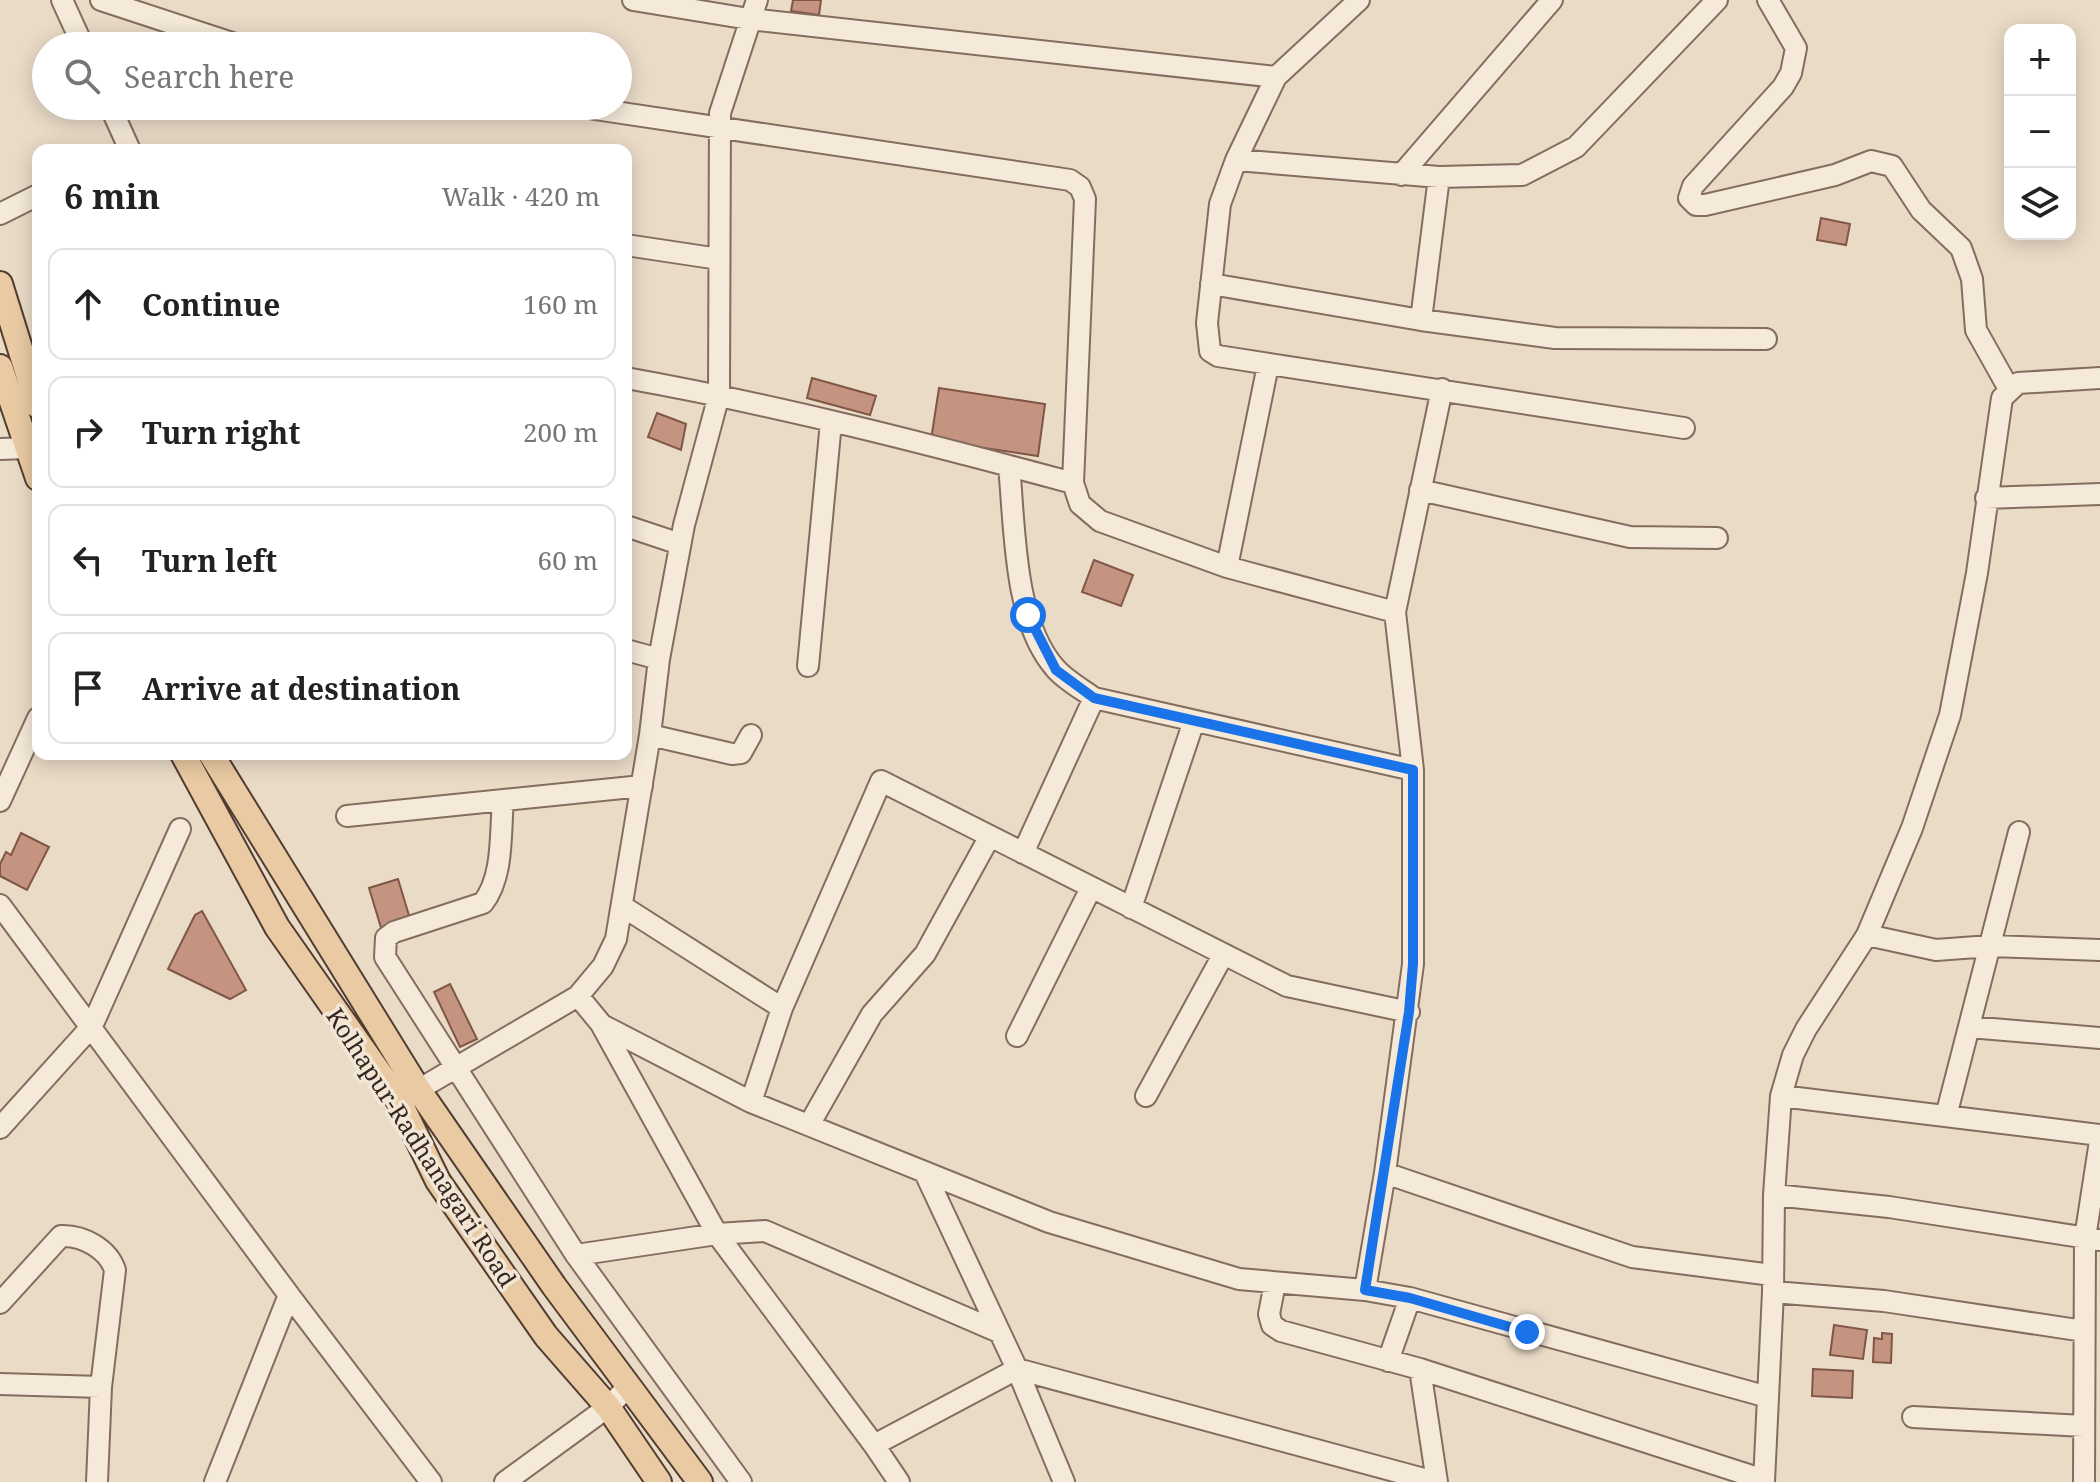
<!DOCTYPE html>
<meta charset="utf-8">
<style>
:root{--surface:#fff;--page:#f6f6f6;--text:#222;--muted:#767676;--line:#e0e0e0}
body{margin:0;font-family:"Noto Serif",serif;background:var(--page);color:var(--text)}
.controls{position:absolute;right:24px;top:24px;display:grid;overflow:hidden;border-radius:16px;box-shadow:0 4px 20px #0003}
.controls button{width:72px;height:72px;display:grid;place-items:center;padding:0;border:0;border-bottom:2px solid var(--line);background:var(--surface);color:var(--text);font:40px sans-serif}
.stop{position:absolute;width:24px;height:24px;margin:-18px;border:6px solid #1a73e8;border-radius:50%;background:#fff}
.stop.end{background:#1a73e8;border-color:#fff;box-shadow:0 2px 8px #0008}
.list{margin:0;padding:0;list-style:none}
h2{display:flex;justify-content:space-between;align-items:center;height:104px;margin:0;padding:0 32px;font-size:34px}
h2 small{font-size:26px;font-weight:400;color:var(--muted)}
.list li{display:grid;grid-template-columns:52px 1fr auto;gap:24px;align-items:center;box-sizing:border-box;height:112px;margin:0 16px 16px;padding:0 16px;border:2px solid var(--line);border-radius:16px}
.list b{display:block;font-size:30px;white-space:nowrap}
.list em{font-size:26px;font-style:normal;color:var(--muted)}
.icon{flex:none;width:44px;height:44px;fill:none;stroke:currentColor;stroke-width:2;stroke-linecap:round;stroke-linejoin:round}
.map{position:relative;flex:none;width:2100px;height:1482px;overflow:hidden}
.search{position:absolute;background:var(--surface);box-shadow:0 4px 20px #0003;left:32px;top:32px;width:600px;height:88px;display:flex;align-items:center;gap:20px;box-sizing:border-box;padding:0 28px;border-radius:44px;color:var(--muted);font-size:30px}
.panel{position:absolute;background:var(--surface);box-shadow:0 4px 20px #0003;left:32px;top:144px;width:600px;height:616px;border-radius:16px}
.map>svg:first-child{display:block}
.building{fill:#c49481;stroke:#805647;stroke-width:2}
.lines{fill:none;stroke-linecap:round;stroke-linejoin:round}
.minor-casing{stroke:#846d5e;stroke-width:24}
.major-casing{stroke:#523d32;stroke-width:28}
.minor{stroke:#f5e9d9;stroke-width:20}
.major{stroke:#e9caa3;stroke-width:24}
.route{stroke:#1a73e8;stroke-width:10}
.labels{text-anchor:middle;dominant-baseline:central;stroke-width:7;stroke-linejoin:round;paint-order:stroke}
.street-label{font-size:24px;fill:#352820;stroke:#f2e6d6}
</style>
<div class="map">
<svg width="2100" height="1482" viewBox="0 0 2100 1482">
<rect width="100%" height="100%" fill="#eadbc7"/>
<path class="building" d="M793 0H821L819 15 791 11Z
M1821 218 1850 224 1846 245 1817 240Z
M812 378 876 396 870 415 807 398Z
M939 388 1045 404 1038 456 931 440Z
M657 413 686 424 681 450 648 437Z
M1094 560 1133 575 1121 606 1082 592Z
M21 833 49 847 27 890 0 876V864L6 852 11 855Z
M398 879 411 922 382 931 369 888Z
M202 911 246 990 230 999 168 969 195 915Z
M450 984 477 1039 460 1047 434 992Z
M1834 1325 1867 1330 1863 1359 1830 1355Z
M1882 1333 1892 1334 1891 1363 1873 1362 1874 1338 1882 1339Z
M1813 1369 1853 1371 1852 1398 1812 1396Z"/>
<g class="lines">
<g class="minor-casing">
<path id="minor" d="M62 0 83 46
M101 0 241 46
M633 0 749 19 1276 77 1236 160 1439 177 1522 175 1576 147 1717 0
M1768 0 1796 48 1791 73 1783 87 1693 186 1689 198 1696 205H1705L1835 175 1871 161 1892 166 1921 210 1961 248 1972 279 1976 330 2009 389
M1276 77 1359 0
M110 106 129 148 126 150
M575 106 1070 180 1080 187 1085 199 1073 483 1080 504 1100 521 1227 567 1395 612
M1236 160 1220 204 1207 323 1210 351 1218 356 1684 428
M1401 175 1552 0
M0 214 38 195
M626 245 719 259
M1211 284 1421 320 1555 338 1766 339
M1421 320 1439 177
M626 378C777 405 925 443 1073 483
M0 449 28 448
M1009 466C1015 526 1013 620 1055 668 1065 680 1082 689 1094 698L1413 770
M1420 490 1630 537 1717 538
M1986 498 2100 494
M626 526 680 544
M1227 567 1268 365
M626 650 659 659
M808 666 831 422
M650 735 732 754 741 753 751 735
M503 800C500 833 504 876 483 903L394 932 386 938 385 957 576 1255 741 1482
M0 801 38 718
M347 816 642 786
M1023 853 1094 698
M0 905 289 1295 215 1482
M622 906 782 1008
M1131 908 1194 721
M1867 935 1936 950 1990 946 2100 950
M578 996 602 1025 751 1102 1049 1222 1239 1279 1365 1290 1410 1298 1768 1397
M602 1026 717 1234 874 1445
M1969 1027 2100 1038
M1017 1036 1091 888
M1146 1096 1223 955
M1781 1096 2100 1135
M406 1097 578 996 603 966 616 939 650 735 659 659 684 525 719 395 720 113 757 0
M751 1102 782 1008 881 781 1287 986 1409 1012
M1946 1116 2019 832
M809 1125 872 1014 925 954 990 836
M0 1128 92 1026 180 829
M925 1173 1017 1369 1064 1482
M1385 1173 1413 964V770L1395 612 1442 389
M1774 1195 1889 1207 2100 1240
M576 1255 717 1234 765 1231 999 1332
M1275 1283 1269 1314 1272 1325 1281 1331 1420 1369 1437 1482
M1365 1290 1385 1173 1632 1257 1772 1275
M1773 1292 1884 1301 2084 1331
M289 1295 431 1482
M0 1303 61 1236C83 1235 108 1249 115 1270L101 1387 97 1482
M1388 1361 1410 1298
M1420 1369 1764 1480
M0 1384 101 1387
M1913 1417 2084 1426
M505 1482 608 1407 629 1386
M899 1482 874 1445 1017 1369 1435 1482
M1764 1482 1773 1292 1774 1195 1781 1096 1793 1055 1806 1029 1867 935 1912 828 1950 715 1977 573 2002 398 2018 383 2100 378
M2084 1482 2085 1238 2100 1141"/>
</g>
<g class="major-casing">
<path id="major" d="M0 284 38 406
M0 367 38 478
M183 754 277 927 399 1101 438 1181 546 1336 608 1407 659 1482
M211 754 418 1089 554 1286 700 1482"/>
</g>
<use href="#minor" class="minor"/>
<use href="#major" class="major"/>
</g>
<g class="lines">
<path class="route" d="M1028 615 1056 670 1094 698 1413 770V964L1409 1012 1365 1290 1410 1298 1527 1332"/>
</g>
<g class="labels">
<g class="street-label">
<text transform="translate(422 1147) rotate(57)">Kolhapur-Radhanagari Road</text>
</g>
</g>
</svg>
<div class="controls">
<button>+</button>
<button>−</button>
<button><svg class="icon" aria-label="layers" viewBox="0 0 24 24"><path d="M12 4l9 5-9 5-9-5zM3 14l9 5 9-5"/></svg></button>
</div>
<div class="stop" style="left:1028px;top:615px"></div>
<div class="stop end" style="left:1527px;top:1332px"></div>
<div class="search"><svg class="icon" aria-label="search" viewBox="0 0 24 24"><circle cx="10" cy="10" r="6"/><path d="M15 15l6 6"/></svg>Search here</div>
<section class="panel">
<h2>6 min<small>Walk · 420 m</small></h2>
<ul class="list">
<li><svg class="icon" aria-label="ahead" viewBox="0 0 24 24"><path d="M12 20V5M6 11l6-6 6 6"/></svg><div><b>Continue</b></div><em>160 m</em></li>
<li><svg class="icon" aria-label="right" viewBox="0 0 24 24"><path d="M7 20v-9h11M14 6l5 5-5 5"/></svg><div><b>Turn right</b></div><em>200 m</em></li>
<li><svg class="icon" aria-label="left" viewBox="0 0 24 24"><path d="M17 20v-9H6M10 6l-5 5 5 5"/></svg><div><b>Turn left</b></div><em>60 m</em></li>
<li><svg class="icon" aria-label="arrive" viewBox="0 0 24 24"><path d="M6 21V4h12l-3 4 3 4H6"/></svg><div><b>Arrive at destination</b></div></li>
</ul>
</section>
</div>
